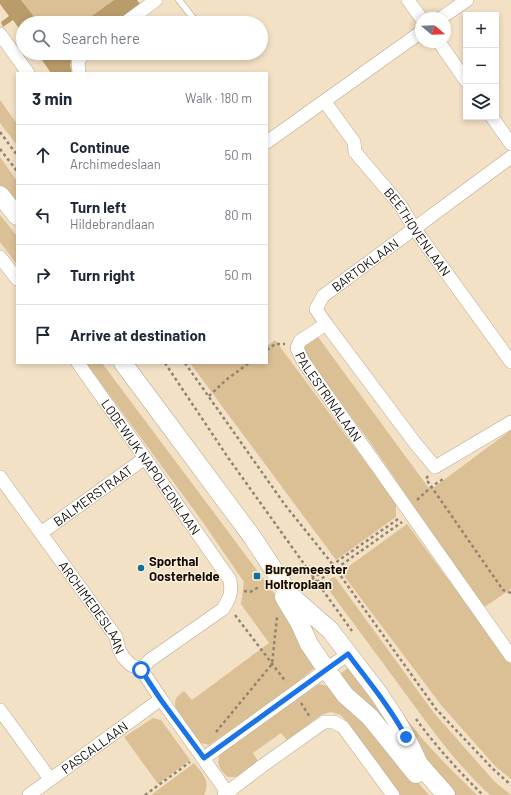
<!DOCTYPE html>
<meta charset="utf-8">
<style>
:root{--surface:#fff;--page:#f2f2f3;--text:#1f2937;--muted:#747a83;--line:#e0e1e3}
body{margin:0;font-family:Barlow,sans-serif;background:var(--page);color:var(--text)}
.controls{position:absolute;right:12px;top:12px;display:grid;overflow:hidden;border-radius:0px;box-shadow:0 2px 6px #0003}
.controls button{width:36px;height:36px;display:grid;place-items:center;padding:0;border:0;border-bottom:1px solid var(--line);background:var(--surface);color:var(--text);font:20px sans-serif}
.compass{position:absolute;left:415px;top:12px;width:36px;height:36px;border-radius:50%;background:var(--surface);box-shadow:0 2px 6px #0003;rotate:109deg}
.stop{position:absolute;width:12px;height:12px;margin:-9px;border:3px solid #1a73e8;border-radius:50%;background:#fff}
.stop.end{background:#1a73e8;border-color:#fff;box-shadow:0 1px 4px #0008}
.list{margin:0;padding:0;list-style:none}
h2{display:flex;justify-content:space-between;align-items:center;height:52px;margin:0;padding:0 16px;font-size:17px}
h2 small{font-size:13px;font-weight:400;color:var(--muted)}
.list li{display:grid;grid-template-columns:26px 1fr auto;gap:12px;align-items:center;box-sizing:border-box;height:60px;padding:0 16px;border-top:1px solid var(--line)}
.list b{display:block;font-size:15px;white-space:nowrap}
.list p{margin:0;font-size:13px;white-space:nowrap;color:var(--muted)}
.list em{font-size:13px;font-style:normal;color:var(--muted)}
.icon{flex:none;width:22px;height:22px;fill:none;stroke:currentColor;stroke-width:2;stroke-linecap:round;stroke-linejoin:round}
.map{position:relative;flex:none;width:511px;height:795px;overflow:hidden}
.search{position:absolute;background:var(--surface);box-shadow:0 2px 6px #0003;left:16px;top:16px;width:252px;height:44px;display:flex;align-items:center;gap:10px;box-sizing:border-box;padding:0 14px;border-radius:22px;color:var(--muted);font-size:15px}
.panel{position:absolute;background:var(--surface);box-shadow:0 2px 6px #0003;left:16px;top:72px;width:252px;height:292px;border-radius:0px}
.map>svg:first-child{display:block}
.green{fill:#dbc096}
.forest{fill:#ba9b6a}
.lines{fill:none;stroke-linecap:round;stroke-linejoin:round}
.lane-casing{stroke:#b8a78d;stroke-width:7}
.street-casing{stroke:#b8a78d;stroke-width:14}
.secondary-casing{stroke:#b8a78d;stroke-width:19}
.path{stroke:#918472;stroke-width:2.5;stroke-dasharray:3 3;stroke-linecap:butt}
.lane{stroke:#fff;stroke-width:6}
.street{stroke:#fff;stroke-width:13}
.secondary{stroke:#fff;stroke-width:18}
.route{stroke:#1a73e8;stroke-width:5}
.poi-dot{fill:#0d719e;stroke:#fdefd9;stroke-width:1.5}
.labels{text-anchor:middle;dominant-baseline:central;stroke-width:3;stroke-linejoin:round;paint-order:stroke}
.street-label{font-size:13px;fill:#110c04;stroke:#fdefd9}
.poi-label{font-size:13px;font-weight:bold;fill:#110c04;stroke:#fdefd9;text-anchor:start}
</style>
<div class="map">
<svg width="511" height="795" viewBox="0 0 511 795">
<rect width="100%" height="100%" fill="#f3e1c6"/>
<path class="green" d="M21 0H114L82 23H39Z
M0 100 17 124V145L0 123Z
M0 157 17 181V208L0 186Z
M0 215 17 236V265L0 242Z
M318 337 428 487 433 488 511 430V589L483 608 370 442 302 351 301 346Z
M275 340 396 503V517L336 560 190 363H267V346Z
M86 363H102L286 609 318 665 293 686 209 745 201 743C195 736 174 712 175 703 175 697 180 694 184 691L192 700 269 643 241 604 244 582 202 521Z
M407 524 511 664V779L496 767 441 705 341 572Z
M335 577 434 713 495 782 511 795H490C456 764 429 726 402 689 377 655 351 620 326 586L330 579Z
M363 658C377 675 389 695 402 713 424 743 450 769 477 795H455L422 762Z
M349 667 353 669 403 744 350 692 340 674Z
M319 684 336 689 429 795H400L341 715 331 712 321 715 287 740 281 733 253 753 258 761 236 777H228C220 770 216 765 220 754Z
M153 718 161 720 190 760 158 784 124 737Z
M194 763C202 773 211 781 204 795H151Z"/>
<path class="forest" d="M0 0H21L39 23H23V34L13 20 3 27 1 22 9 16 0 4Z
M114 0H137L140 4 113 23H82Z
M37 53H74L70 65 72 73H51Z"/>
<g class="lines">
<g class="lane-casing">
<path id="lane" d="M179 0 197 23"/>
</g>
<g class="street-casing">
<g id="street">
<path d="M408 0 421 18"/>
<path d="M441 18 467 0"/>
<path d="M125 23 156 0"/>
<path d="M0 34 28 73"/>
<path d="M439 42 466 81"/>
<path d="M79 73 78 62 84 53"/>
<path id="s1" d="M325 102 354 142 355 152 401 206 414 228 511 362"/>
<path d="M492 117 511 144"/>
<path d="M267 142 421 32"/>
<path d="M0 257 17 279"/>
<path id="s2" d="M326 324 316 309 323 296 511 157"/>
<path id="s3" d="M78 363 145 458 230 580C232 594 230 597 223 609L150 660 141 669"/>
<path id="s4" d="M511 422 435 467 415 443 326 324 300 341 297 348 303 361 511 656"/>
<path id="s5" d="M0 477 106 623 116 637 119 649 123 657 131 665 141 669 161 699 229 795"/>
<path id="s6" d="M41 533 145 458"/>
<path d="M0 710 50 779"/>
<path d="M204 758 348 654"/>
<path id="s7" d="M29 795 161 699"/>
<path d="M224 795 262 766 324 722H334L343 727 393 795"/>
</g>
</g>
<g class="secondary-casing">
<path id="secondary" d="M0 195 17 216
M123 363 253 538 290 595 330 630 379 694 396 720 406 737 419 764 446 795
M284 597 299 622 309 644 326 669 345 695 370 717 416 774"/>
</g>
<path class="path" d="M0 132 17 155
M0 149 17 171
M267 350 275 344H285
M165 363 229 459 352 631
M185 363 285 505 330 561 436 709 493 769 511 785
M209 396 226 380 249 363
M428 476 426 479 503 590 511 593
M417 500 431 487 443 479
M317 582 402 522
M302 586 398 519
M244 591 250 592 259 587
M235 615 286 682
M301 703 310 717
M416 719C435 745 460 773 483 795
M216 732 272 664 277 617
M145 795 190 762"/>
<use href="#lane" class="lane"/>
<use href="#street" class="street"/>
<use href="#secondary" class="secondary"/>
</g>
<g class="lines">
<path class="route" d="M141 670 161 700 204 758 348 654C368 681 390 707 406 737"/>
</g>
<g class="poi-dot">
<circle cx="141" cy="568" r="4"/>
<rect x="253" y="572" width="8" height="8" rx="2"/>
</g>
<g class="labels">
<g class="street-label">
<text stroke="none"><textPath href="#s1" startOffset="161">BEETHOVENLAAN</textPath></text>
<text stroke="none"><textPath href="#s2" startOffset="85">BARTOKLAAN</textPath></text>
<text stroke="none"><textPath href="#s4" startOffset="365">PALESTRINALAAN</textPath></text>
<text stroke="none"><textPath href="#s3" startOffset="127">LODEWIJK NAPOLEONLAAN</textPath></text>
<text stroke="none"><textPath href="#s6" startOffset="64">BALMERSTRAAT</textPath></text>
<text stroke="none"><textPath href="#s5" startOffset="160">ARCHIMEDESLAAN</textPath></text>
<text stroke="none"><textPath href="#s7" startOffset="81">PASCALLAAN</textPath></text>
</g>
<g class="poi-label">
<text x="149" y="561">Sporthal<tspan x="149" dy="15">Oosterheide</tspan></text>
<text x="265" y="569">Burgemeester<tspan x="265" dy="15">Holtroplaan</tspan></text>
</g>
</g>
</svg>
<div class="controls">
<button>+</button>
<button>−</button>
<button><svg class="icon" aria-label="layers" viewBox="0 0 24 24"><path d="M12 4l9 5-9 5-9-5zM3 14l9 5 9-5"/></svg></button>
</div>
<svg class="compass" viewBox="-18 -18 36 36"><path d="M0-13l5 13h-10z" fill="#e53935"/><path d="M0 13l5-13h-10z" fill="#747a83"/></svg>
<div class="stop" style="left:141px;top:670px"></div>
<div class="stop end" style="left:406px;top:737px"></div>
<div class="search"><svg class="icon" aria-label="search" viewBox="0 0 24 24"><circle cx="10" cy="10" r="6"/><path d="M15 15l6 6"/></svg>Search here</div>
<section class="panel">
<h2>3 min<small>Walk · 180 m</small></h2>
<ul class="list">
<li><svg class="icon" aria-label="ahead" viewBox="0 0 24 24"><path d="M12 20V5M6 11l6-6 6 6"/></svg><div><b>Continue</b><p>Archimedeslaan</p></div><em>50 m</em></li>
<li><svg class="icon" aria-label="left" viewBox="0 0 24 24"><path d="M17 20v-9H6M10 6l-5 5 5 5"/></svg><div><b>Turn left</b><p>Hildebrandlaan</p></div><em>80 m</em></li>
<li><svg class="icon" aria-label="right" viewBox="0 0 24 24"><path d="M7 20v-9h11M14 6l5 5-5 5"/></svg><div><b>Turn right</b></div><em>50 m</em></li>
<li><svg class="icon" aria-label="arrive" viewBox="0 0 24 24"><path d="M6 21V4h12l-3 4 3 4H6"/></svg><div><b>Arrive at destination</b></div></li>
</ul>
</section>
</div>
